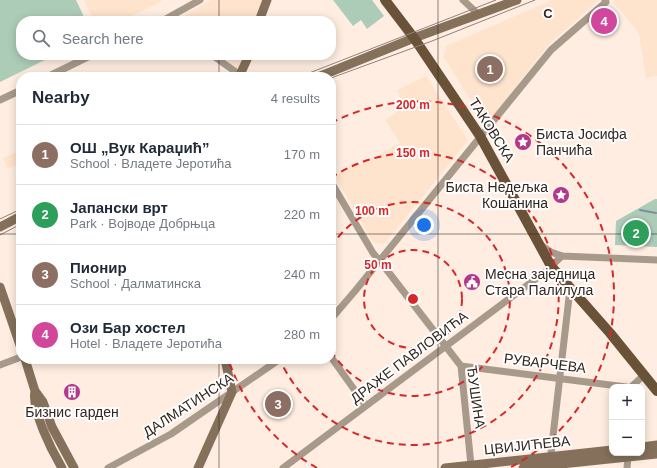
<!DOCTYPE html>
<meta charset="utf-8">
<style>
:root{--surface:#fff;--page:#f6f6f7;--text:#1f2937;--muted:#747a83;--line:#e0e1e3;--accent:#b2388b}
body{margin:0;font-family:Helvetica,sans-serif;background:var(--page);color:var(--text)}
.controls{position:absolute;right:12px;bottom:12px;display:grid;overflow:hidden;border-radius:8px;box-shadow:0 2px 10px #0003}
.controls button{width:36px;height:36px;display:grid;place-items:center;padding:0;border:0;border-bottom:1px solid var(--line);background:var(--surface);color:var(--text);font:20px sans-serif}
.you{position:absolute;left:424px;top:225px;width:14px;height:14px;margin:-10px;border:3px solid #fff;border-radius:50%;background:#1a73e8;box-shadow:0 0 0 6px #1a73e833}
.badge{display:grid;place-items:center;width:26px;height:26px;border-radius:50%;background:var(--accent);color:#fff;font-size:13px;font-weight:700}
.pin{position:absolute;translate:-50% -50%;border:2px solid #fff;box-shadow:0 1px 4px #0006}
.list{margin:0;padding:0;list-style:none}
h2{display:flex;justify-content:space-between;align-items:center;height:52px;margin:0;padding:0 16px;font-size:17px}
h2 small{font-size:13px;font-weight:400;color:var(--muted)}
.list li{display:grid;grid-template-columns:26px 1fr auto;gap:12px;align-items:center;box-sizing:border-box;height:60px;padding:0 16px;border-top:1px solid var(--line)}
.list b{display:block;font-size:15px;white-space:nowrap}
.list p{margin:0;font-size:13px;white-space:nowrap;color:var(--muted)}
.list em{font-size:13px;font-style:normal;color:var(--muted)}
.icon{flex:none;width:22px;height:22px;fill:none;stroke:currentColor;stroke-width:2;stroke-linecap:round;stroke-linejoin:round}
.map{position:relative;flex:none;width:657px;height:468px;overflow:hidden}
.search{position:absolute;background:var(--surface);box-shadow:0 2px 10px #0003;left:16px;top:16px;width:320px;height:44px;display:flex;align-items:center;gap:10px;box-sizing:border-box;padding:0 14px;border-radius:16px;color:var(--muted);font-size:15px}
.panel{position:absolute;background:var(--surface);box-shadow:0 2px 10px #0003;left:16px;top:72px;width:320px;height:292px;border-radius:16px}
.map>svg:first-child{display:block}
.built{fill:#fee3cd}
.green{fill:#adccb8}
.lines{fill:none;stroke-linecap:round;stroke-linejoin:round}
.stream{stroke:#7e8ca2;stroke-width:2}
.street{stroke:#a79a8b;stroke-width:7}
.secondary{stroke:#84705b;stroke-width:9}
.primary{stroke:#6a5239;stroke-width:10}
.tram{stroke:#918379;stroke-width:1}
.grid{fill:none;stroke:#31261e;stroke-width:1;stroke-opacity:0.55}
.ring{fill:none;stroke:#d62828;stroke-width:2;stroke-dasharray:7 5}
.labels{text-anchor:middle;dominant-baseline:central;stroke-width:4;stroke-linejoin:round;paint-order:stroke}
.street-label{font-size:14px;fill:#31261e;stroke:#fefefe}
.poi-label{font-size:14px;fill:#31261e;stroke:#fefefe;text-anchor:start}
.grid-label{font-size:13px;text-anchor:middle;font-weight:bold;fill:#31261e;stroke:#fefefe;stroke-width:4;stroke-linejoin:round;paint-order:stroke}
.centre{fill:#d62828;stroke:#fefefe;stroke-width:2}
.ring-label{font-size:12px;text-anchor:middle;font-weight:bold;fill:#d62828;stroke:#fefefe;stroke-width:4;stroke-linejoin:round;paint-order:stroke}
</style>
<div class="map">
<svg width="657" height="468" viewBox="0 0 657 468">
<rect width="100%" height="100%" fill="#feede0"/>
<path class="built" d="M84 0H162L159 3 121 21H94Z
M211 0H262L255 21H175Z
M553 0H599L548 45 494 115 482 118 443 56 446 50V46Z
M615 0H657V76L646 78 639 33 613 2Z
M218 55H243L238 70Z
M426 76 467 139V142L384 244 373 242 335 176 356 163 361 165 400 143 385 120 404 107 397 90Z
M21 150V163L8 169 3 158Z"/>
<path class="green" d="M0 0H76L86 21H21V55H55L0 82Z
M333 0H372L384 16 367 29 361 20 353 26Z
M655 199H657V247L615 245 616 221Z"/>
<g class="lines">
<path class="stream" d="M640 210 656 213"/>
<path class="street" d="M463 0 478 14
M162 21 200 0
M212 55 240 75
M47 77 92 55
M0 100 21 90
M331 182 373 253 383 265 461 366 471 465
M541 245 551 252 562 256 657 260
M331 319 355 291 551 50 606 2 605 0
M331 357 366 406
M0 365 21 357
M461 366 626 387
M631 387 644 375
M550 462 570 289
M108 468 171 434 280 359
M283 468 545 272 562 256
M627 468 628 457"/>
<path class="secondary" d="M259 21 267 0
M239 77 249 55
M318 77 414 38 517 0
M0 227 21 216
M0 287 21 348
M25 359 35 391 43 402 52 427 74 468
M35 391C31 410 52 451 62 468
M642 447 657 445
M198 468 232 392 225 359
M445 468 612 450
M523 468 657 454"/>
<path class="primary" d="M385 0 414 38 480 136 551 266 610 333 657 391"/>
<path class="tram" d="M299 77 496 0
M331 78 432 41 535 0
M0 219 21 209
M0 235 21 224"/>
</g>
<path class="grid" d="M219 0V21M438 0V468M219 55V77M0 234H21M331 234H657M219 359V468"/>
<g class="ring">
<circle cx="413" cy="299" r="49"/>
<path d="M331 247A97 97 0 1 1 331 351"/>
<path d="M331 178A146 146 0 1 1 280 360"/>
<path d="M317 468A194 194 0 0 1 229 361M331 123A194 194 0 0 1 509 468"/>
</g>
<defs>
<g id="sight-disc" transform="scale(0.9)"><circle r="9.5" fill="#b2388b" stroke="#fefefe"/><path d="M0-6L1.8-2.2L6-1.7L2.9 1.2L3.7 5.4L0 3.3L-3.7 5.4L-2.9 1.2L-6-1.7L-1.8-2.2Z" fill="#fff"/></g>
<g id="civic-disc" transform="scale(0.9)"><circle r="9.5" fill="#b2388b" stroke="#fefefe"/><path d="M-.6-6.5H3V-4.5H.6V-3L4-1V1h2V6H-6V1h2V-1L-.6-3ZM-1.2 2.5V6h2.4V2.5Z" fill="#fff"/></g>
<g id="building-disc" transform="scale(0.9)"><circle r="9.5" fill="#b2388b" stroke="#fefefe"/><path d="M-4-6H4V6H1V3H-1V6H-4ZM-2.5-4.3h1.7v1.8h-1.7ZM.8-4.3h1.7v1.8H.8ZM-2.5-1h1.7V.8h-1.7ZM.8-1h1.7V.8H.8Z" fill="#fff"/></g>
</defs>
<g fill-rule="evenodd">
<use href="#sight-disc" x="523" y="142"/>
<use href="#sight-disc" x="561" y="195"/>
<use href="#civic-disc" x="472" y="282"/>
<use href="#building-disc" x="72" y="392"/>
</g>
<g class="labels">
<g class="street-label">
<text transform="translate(492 130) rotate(58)">ТАКОВСКА</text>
<text transform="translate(409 357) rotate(-37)">ДРАЖЕ ПАВЛОВИЋА</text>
<text transform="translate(545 363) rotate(7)">РУВАРЧЕВА</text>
<text transform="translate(476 397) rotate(82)">ЂУШИНА</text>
<text transform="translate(188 405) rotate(-33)">ДАЛМАТИНСКА</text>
<text transform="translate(527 445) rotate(-6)">ЦВИЈИЋЕВА</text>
</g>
<g class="poi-label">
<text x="536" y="134">Биста Јосифа<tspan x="536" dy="16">Панчића</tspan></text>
<text x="548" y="187" text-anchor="end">Биста Недељка<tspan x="548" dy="16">Кошанина</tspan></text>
<text x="485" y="274">Месна заједница<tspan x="485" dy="16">Стара Палилула</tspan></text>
<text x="72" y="412" text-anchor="middle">Бизнис гарден</text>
</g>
</g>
<g class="grid-label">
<text x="548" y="18">C</text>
</g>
<circle cx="413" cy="299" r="6" class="centre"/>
<g class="ring-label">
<text x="413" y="109">200 m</text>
<text x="413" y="157">150 m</text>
<text x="372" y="215">100 m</text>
<text x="378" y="269">50 m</text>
</g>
</svg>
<div class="controls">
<button>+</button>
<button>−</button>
</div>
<div class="you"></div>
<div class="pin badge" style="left:490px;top:69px;background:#8d6e63">1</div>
<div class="pin badge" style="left:636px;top:233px;background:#2e9e5b">2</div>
<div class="pin badge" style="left:278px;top:404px;background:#8d6e63">3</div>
<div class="pin badge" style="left:604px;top:21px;background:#d1479c">4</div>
<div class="search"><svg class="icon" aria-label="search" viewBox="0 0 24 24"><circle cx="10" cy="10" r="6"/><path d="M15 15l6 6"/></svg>Search here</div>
<section class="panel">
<h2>Nearby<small>4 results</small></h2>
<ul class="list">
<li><span class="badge" style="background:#8d6e63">1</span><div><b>ОШ „Вук Караџић”</b><p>School · Владете Јеротића</p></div><em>170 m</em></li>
<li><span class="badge" style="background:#2e9e5b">2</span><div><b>Јапански врт</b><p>Park · Војводе Добрњца</p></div><em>220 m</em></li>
<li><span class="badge" style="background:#8d6e63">3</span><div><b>Пионир</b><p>School · Далматинска</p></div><em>240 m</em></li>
<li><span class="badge" style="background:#d1479c">4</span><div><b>Ози Бар хостел</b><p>Hotel · Владете Јеротића</p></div><em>280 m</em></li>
</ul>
</section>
</div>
